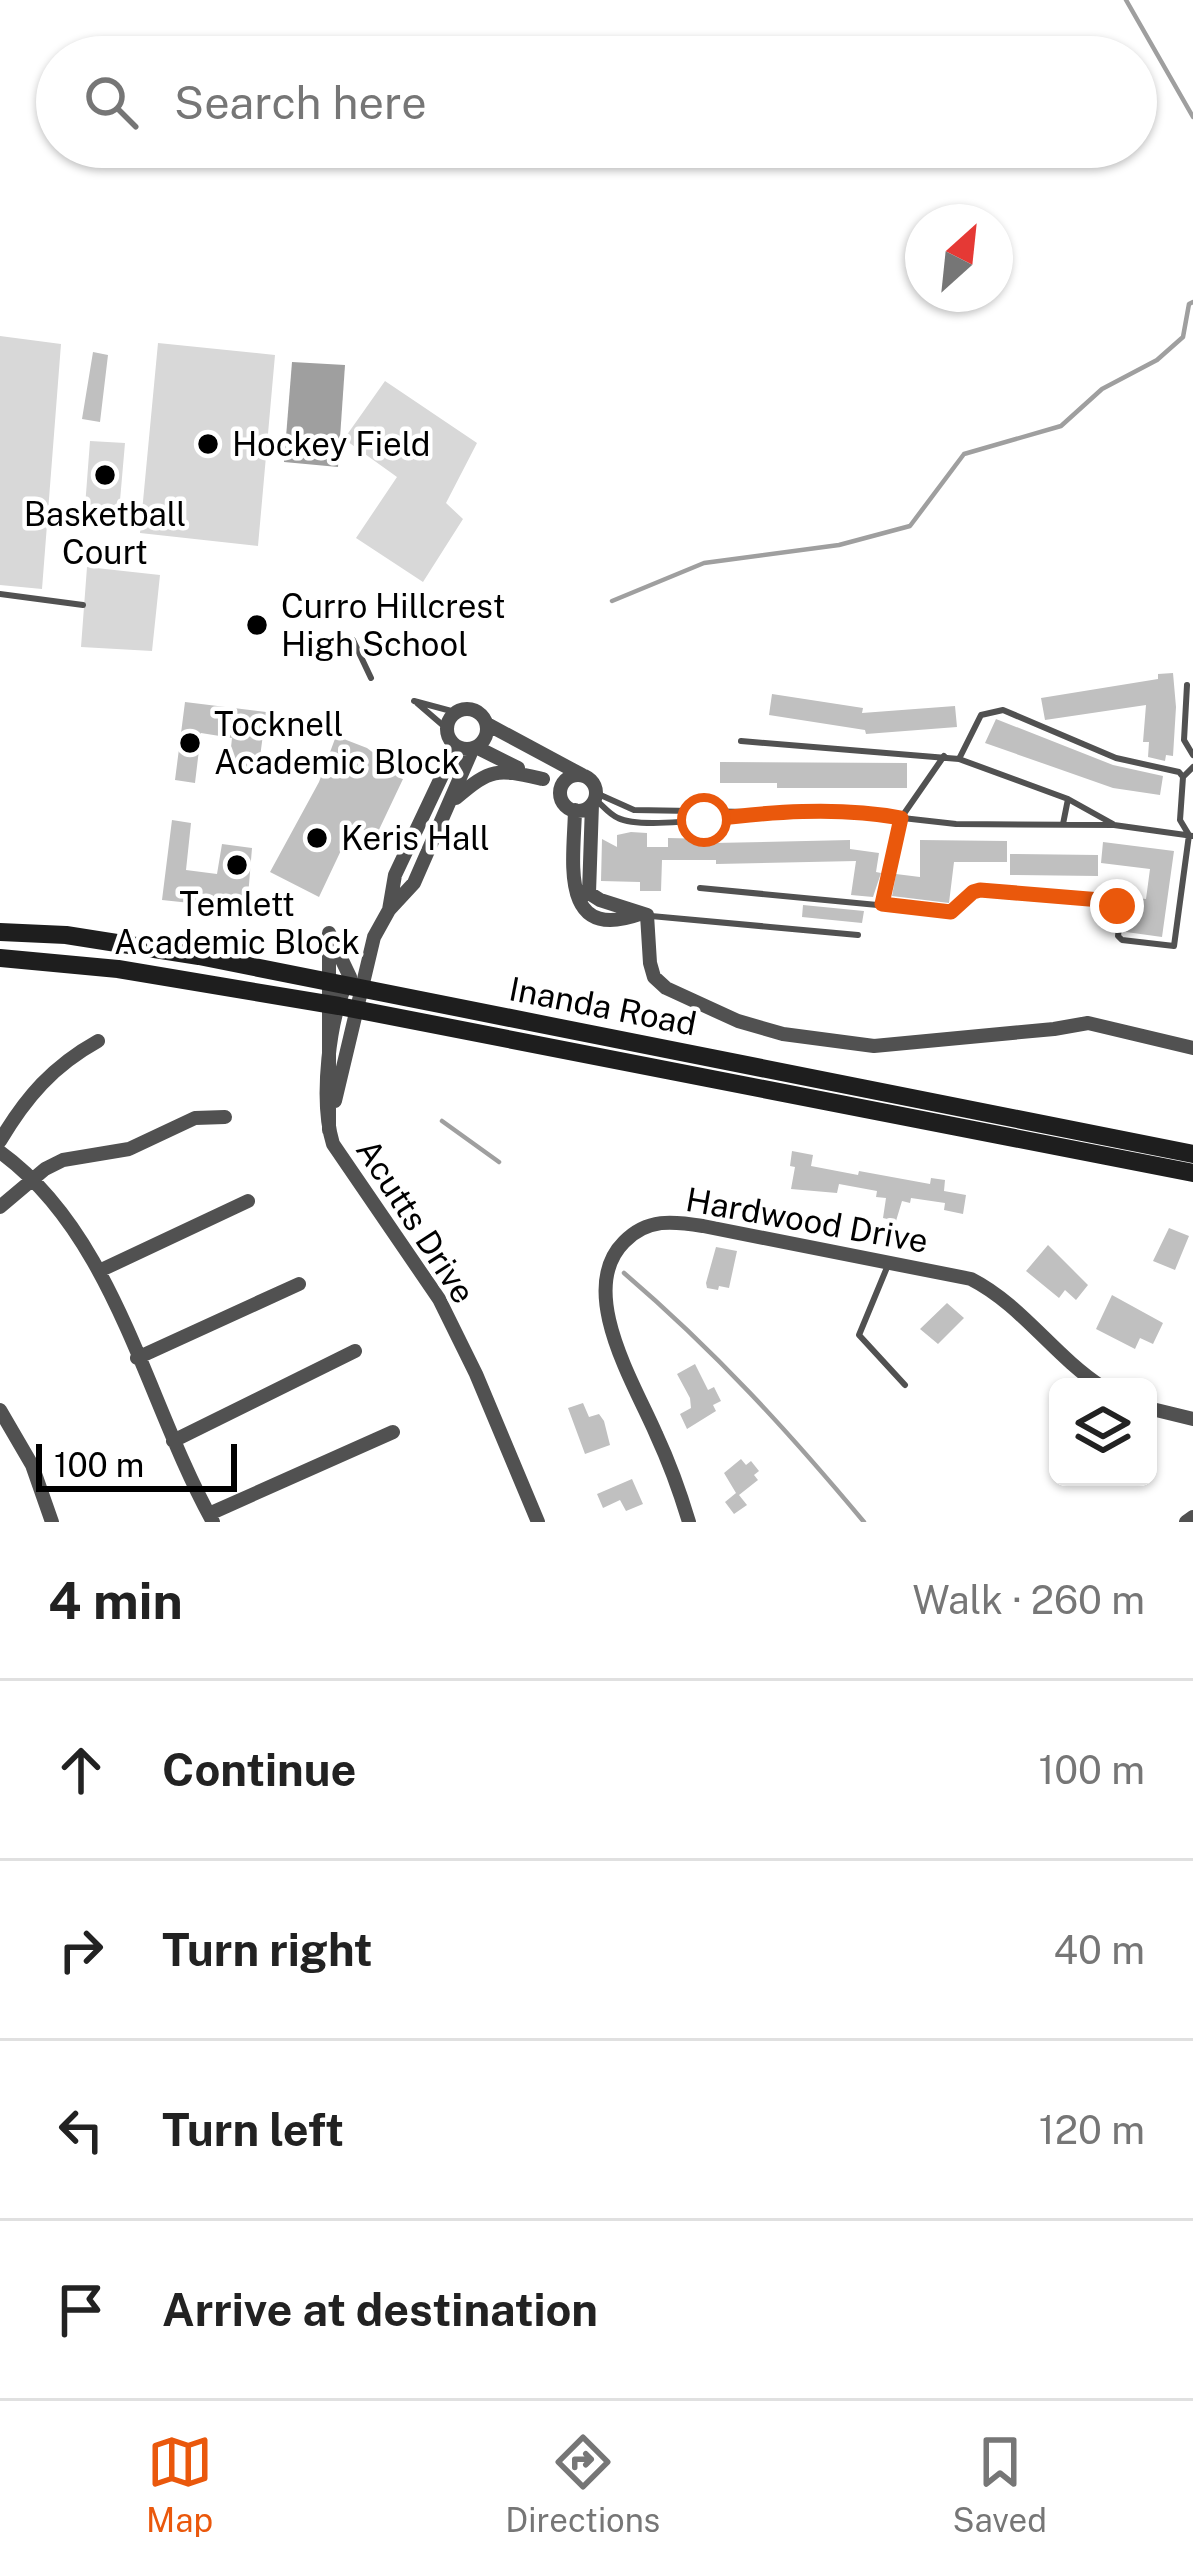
<!DOCTYPE html>
<meta charset="utf-8">
<style>
:root{--surface:#fff;--page:#f2f2f2;--text:#222;--muted:#767676;--line:#e0e0e0;--accent:#ea580c}
body{margin:0;font-family:"Public Sans",sans-serif;background:var(--page);color:var(--text)}
.controls{position:absolute;right:36px;bottom:36px;display:grid;overflow:hidden;border-radius:18px;box-shadow:0 3px 9px #0004}
.controls button{width:108px;height:108px;display:grid;place-items:center;padding:0;border:0;border-bottom:3px solid var(--line);background:var(--surface);color:var(--text);font:60px sans-serif}
.compass{position:absolute;left:905px;top:204px;width:108px;height:108px;border-radius:50%;background:var(--surface);box-shadow:0 3px 9px #0004;rotate:27deg}
.scale{position:absolute;left:36px;bottom:30px;width:201px;box-sizing:border-box;padding-left:12px;border:6px solid #000;border-top:0;font-size:33px;line-height:42px;white-space:nowrap;color:#000;-webkit-text-stroke:9px #fff;paint-order:stroke}
.stop{position:absolute;width:36px;height:36px;margin:-27px;border:9px solid #ea580c;border-radius:50%;background:#fff}
.stop.end{background:#ea580c;border-color:#fff;box-shadow:0 3px 12px #0008}
.list{margin:0;padding:0;list-style:none}
h2{display:flex;justify-content:space-between;align-items:center;height:156px;margin:0;padding:0 48px;font-size:51px}
h2 small{font-size:39px;font-weight:400;color:var(--muted)}
.list li{display:grid;grid-template-columns:78px 1fr auto;gap:36px;align-items:center;box-sizing:border-box;height:180px;padding:0 48px;border-top:3px solid var(--line)}
.list b{display:block;font-size:45px;white-space:nowrap}
.list em{font-size:39px;font-style:normal;color:var(--muted)}
.icon{flex:none;width:66px;height:66px;fill:none;stroke:currentColor;stroke-width:2;stroke-linecap:round;stroke-linejoin:round}
.map{position:relative;flex:none;width:1193px;height:1522px;overflow:hidden}
.search{position:absolute;background:var(--surface);box-shadow:0 3px 9px #0004;left:36px;right:36px;top:36px;height:132px;display:flex;align-items:center;gap:30px;box-sizing:border-box;padding:0 42px;border-radius:66px;color:var(--muted);font-size:45px}
.sheet{height:876px;background:var(--surface)}
nav{display:flex;justify-content:space-around;align-items:center;box-sizing:border-box;height:168px;border-top:3px solid var(--line);background:var(--surface);font-size:33px;color:var(--muted)}
nav a{display:grid;justify-items:center;gap:6px}
nav .on{color:var(--accent)}
.map>svg:first-child{display:block}
.green{fill:#d8d8d8}
.water{fill:#9f9f9f}
.lines{fill:none;stroke-linecap:round;stroke-linejoin:round}
.stream{stroke:#9f9f9f;stroke-width:4.5}
.building{fill:#c0c0c0}
.service{stroke:#515151;stroke-width:6}
.minor{stroke:#515151;stroke-width:14}
.secondary{stroke:#1e1e1e;stroke-width:18}
.route{stroke:#ea580c;stroke-width:15}
.poi-dot{fill:#000;stroke:#fff;stroke-width:4.5}
.labels{text-anchor:middle;dominant-baseline:central;stroke-width:9;stroke-linejoin:round;paint-order:stroke}
.poi-label{font-size:33px;fill:#000;stroke:#fff;text-anchor:start}
.street-label{font-size:33px;fill:#000;stroke:#fff}
</style>
<div class="map">
<svg width="1193" height="1522" viewBox="0 0 1193 1522">
<rect width="100%" height="100%" fill="#fff"/>
<path class="green" d="M0 336 61 344 42 589 0 585Z
M158 343 275 355 258 546 140 533Z
M385 381 477 443 446 503 463 519 423 582 356 538 397 477 344 439Z
M90 441 125 443 119 512 85 507Z
M87 567 160 575 152 651 81 647Z"/>
<path class="water" d="M292 362 345 365 338 467 284 462Z"/>
<g class="lines">
<path class="stream" d="M1126 0 1193 117
M612 601 704 563 839 545 910 526 964 454 1061 426 1102 389 1157 360 1183 337 1189 304 1193 302
M442 1121 499 1162
M624 1273C715 1351 788 1431 864 1522"/>
</g>
<path class="building" d="M93 352 108 355 100 422 82 419Z
M1173 673 1176 707 1173 756 1166 755 1165 761 1148 757 1149 742H1143L1146 705 1045 720 1041 698 1158 679V674Z
M772 694 863 708 862 713 955 706 957 727 866 734 865 730 769 715Z
M185 702 266 712 258 772 229 766 232 738 201 733 195 783 175 780Z
M996 719 1113 765 1163 776 1160 795 1113 788 985 743Z
M336 736 367 748 383 760 379 767 403 779 376 836 353 825 319 897 270 872 319 782Z
M720 762 907 763V788H777V783H720Z
M172 820 191 823 186 870 217 874 222 844 252 848 247 909 162 900Z
M631 832 647 833V847H668V838L713 839V843L850 840V849L879 853 876 872 881 873 873 897 851 895 856 861 716 864V860H662L661 891H640V882L601 881 602 839 617 847V835Z
M920 840 1007 841V862H954L949 903 892 896 896 874 920 877Z
M1103 842 1174 851 1162 937 1126 932 1128 897 1146 899 1150 869 1101 863Z
M1010 854 1098 855V876L1010 875Z
M803 905 864 911 862 923 802 917Z
M792 1151 813 1155 811 1166 858 1175 859 1171 930 1184 931 1178 945 1180 944 1191 966 1195 963 1214 944 1210 945 1203 911 1198 910 1203 902 1201 896 1221 883 1218 886 1198 876 1197 877 1191 839 1184 837 1193 791 1189 795 1167 790 1166Z
M1169 1228 1189 1236 1175 1270 1153 1261Z
M1048 1245 1088 1285 1076 1300 1065 1290 1059 1298 1026 1271Z
M716 1247 737 1251 729 1288 719 1286 718 1290 707 1288 706 1283Z
M1112 1295 1163 1323 1153 1344 1140 1338 1135 1349 1096 1329Z
M947 1303 964 1318 938 1344 920 1329Z
M695 1364 708 1390 714 1387 721 1401 713 1405 716 1411 687 1429 680 1414 691 1408 690 1398 677 1374Z
M583 1403 589 1417 599 1414 604 1421 610 1445 585 1454 568 1408Z
M741 1459 746 1465 751 1461 759 1471 754 1475 758 1480 739 1495 747 1505 734 1514 725 1502 736 1493 724 1473Z
M632 1479 643 1504 626 1511 620 1500 603 1508 597 1494Z"/>
<g class="lines">
<path class="service" d="M0 594 83 605
M353 640 371 678
M1187 685 1184 740 1193 755
M414 701 455 712
M417 703 446 728
M741 741 959 759 1068 799 1113 824
M1183 777 1193 767
M596 793 634 810 867 814 956 824 1114 825 1193 836
M596 800C603 806 610 815 618 818 640 829 719 819 743 813
M1063 824 1068 799
M700 888 951 912 973 892 980 891 1113 901 1121 912 1118 936 1122 940 1174 946 1189 835 1180 820 1183 777 1179 772 1116 758 1003 710 981 715 959 759
M882 905 901 818 944 756
M651 916 858 935
M888 1265 859 1335 905 1385"/>
<path class="minor" d="M447 729a20 20 0 1 1 40 0a20 20 0 1 1-40 0Z
M487 724 582 775
M476 747 518 768
M560 793a18 18 0 1 1 36 0a18 18 0 1 1-36 0Z
M456 798C492 767 497 769 543 779
M592 804 589 893 600 900 647 915 650 963 654 977 666 988 738 1021 783 1034 874 1046 1054 1029 1088 1023 1193 1048
M575 810C574 860 558 943 640 914
M389 910 395 875 456 746
M335 1101 374 937 389 910 414 883 473 748
M329 1130V933L350 977C328 1015 320 1102 333 1144L439 1299 476 1374 538 1522
M0 1141C26 1097 53 1066 98 1041
M0 1152C115 1235 146 1402 213 1522
M0 1207 45 1169 63 1160 129 1149 195 1118 225 1117
M99 1271 248 1201
M137 1358 299 1284
M1148 1408 1193 1419
M0 1410 32 1465 52 1522
M173 1441 355 1351
M209 1514 393 1432
M689 1522C680 1492 669 1462 656 1434 634 1383 576 1290 624 1242 647 1218 673 1221 703 1226L971 1279C1022 1305 1054 1356 1102 1387
M1186 1522 1193 1517"/>
<path class="secondary" d="M0 932 66 935 199 956 1193 1154
M0 958 118 969 339 1006 1193 1173"/>
</g>
<g class="lines">
<path class="route" d="M704 820C768 812 837 806 901 818L882 904 951 912 973 892 980 890 1113 901 1117 906"/>
</g>
<g class="poi-dot">
<circle cx="208" cy="444" r="12"/>
<circle cx="105" cy="475" r="12"/>
<circle cx="257" cy="625" r="12"/>
<circle cx="190" cy="743" r="12"/>
<circle cx="317" cy="838" r="12"/>
<circle cx="237" cy="865" r="12"/>
</g>
<g class="labels">
<g class="poi-label">
<text x="232" y="444">Hockey Field</text>
<text x="105" y="514" text-anchor="middle">Basketball<tspan x="105" dy="38">Court</tspan></text>
<text x="281" y="606">Curro Hillcrest<tspan x="281" dy="38">High School</tspan></text>
<text x="214" y="724">Tocknell<tspan x="214" dy="38">Academic Block</tspan></text>
<text x="341" y="838">Keris Hall</text>
<text x="237" y="904" text-anchor="middle">Temlett<tspan x="237" dy="38">Academic Block</tspan></text>
</g>
<g class="street-label">
<text transform="translate(603 1006) rotate(11)">Inanda Road</text>
<text transform="translate(807 1220) rotate(10)">Hardwood Drive</text>
<text transform="translate(416 1221) rotate(57)">Acutts Drive</text>
</g>
</g>
</svg>
<div class="controls">
<button><svg class="icon" aria-label="layers" viewBox="0 0 24 24"><path d="M12 4l9 5-9 5-9-5zM3 14l9 5 9-5"/></svg></button>
</div>
<svg class="compass" viewBox="-18 -18 36 36"><path d="M0-13l5 13h-10z" fill="#e53935"/><path d="M0 13l5-13h-10z" fill="#767676"/></svg>
<div class="scale">100 m</div>
<div class="stop" style="left:704px;top:820px"></div>
<div class="stop end" style="left:1117px;top:906px"></div>
<div class="search"><svg class="icon" aria-label="search" viewBox="0 0 24 24"><circle cx="10" cy="10" r="6"/><path d="M15 15l6 6"/></svg>Search here</div>
</div>
<section class="sheet">
<h2>4 min<small>Walk · 260 m</small></h2>
<ul class="list">
<li><svg class="icon" aria-label="ahead" viewBox="0 0 24 24"><path d="M12 20V5M6 11l6-6 6 6"/></svg><div><b>Continue</b></div><em>100 m</em></li>
<li><svg class="icon" aria-label="right" viewBox="0 0 24 24"><path d="M7 20v-9h11M14 6l5 5-5 5"/></svg><div><b>Turn right</b></div><em>40 m</em></li>
<li><svg class="icon" aria-label="left" viewBox="0 0 24 24"><path d="M17 20v-9H6M10 6l-5 5 5 5"/></svg><div><b>Turn left</b></div><em>120 m</em></li>
<li><svg class="icon" aria-label="arrive" viewBox="0 0 24 24"><path d="M6 21V4h12l-3 4 3 4H6"/></svg><div><b>Arrive at destination</b></div></li>
</ul>
</section>
<nav>
<a class="on"><svg class="icon" aria-label="map" viewBox="0 0 24 24"><path d="M3 6l6-2 6 2 6-2v14l-6 2-6-2-6 2zM9 4v14M15 6v14"/></svg>Map</a>
<a><svg class="icon" aria-label="directions" viewBox="0 0 24 24"><path d="M12 3l9 9-9 9-9-9zM9 14v-3h6M13 9l2 2-2 2"/></svg>Directions</a>
<a><svg class="icon" aria-label="saved" viewBox="0 0 24 24"><path d="M7 4h10v16l-5-4-5 4z"/></svg>Saved</a>
</nav>
